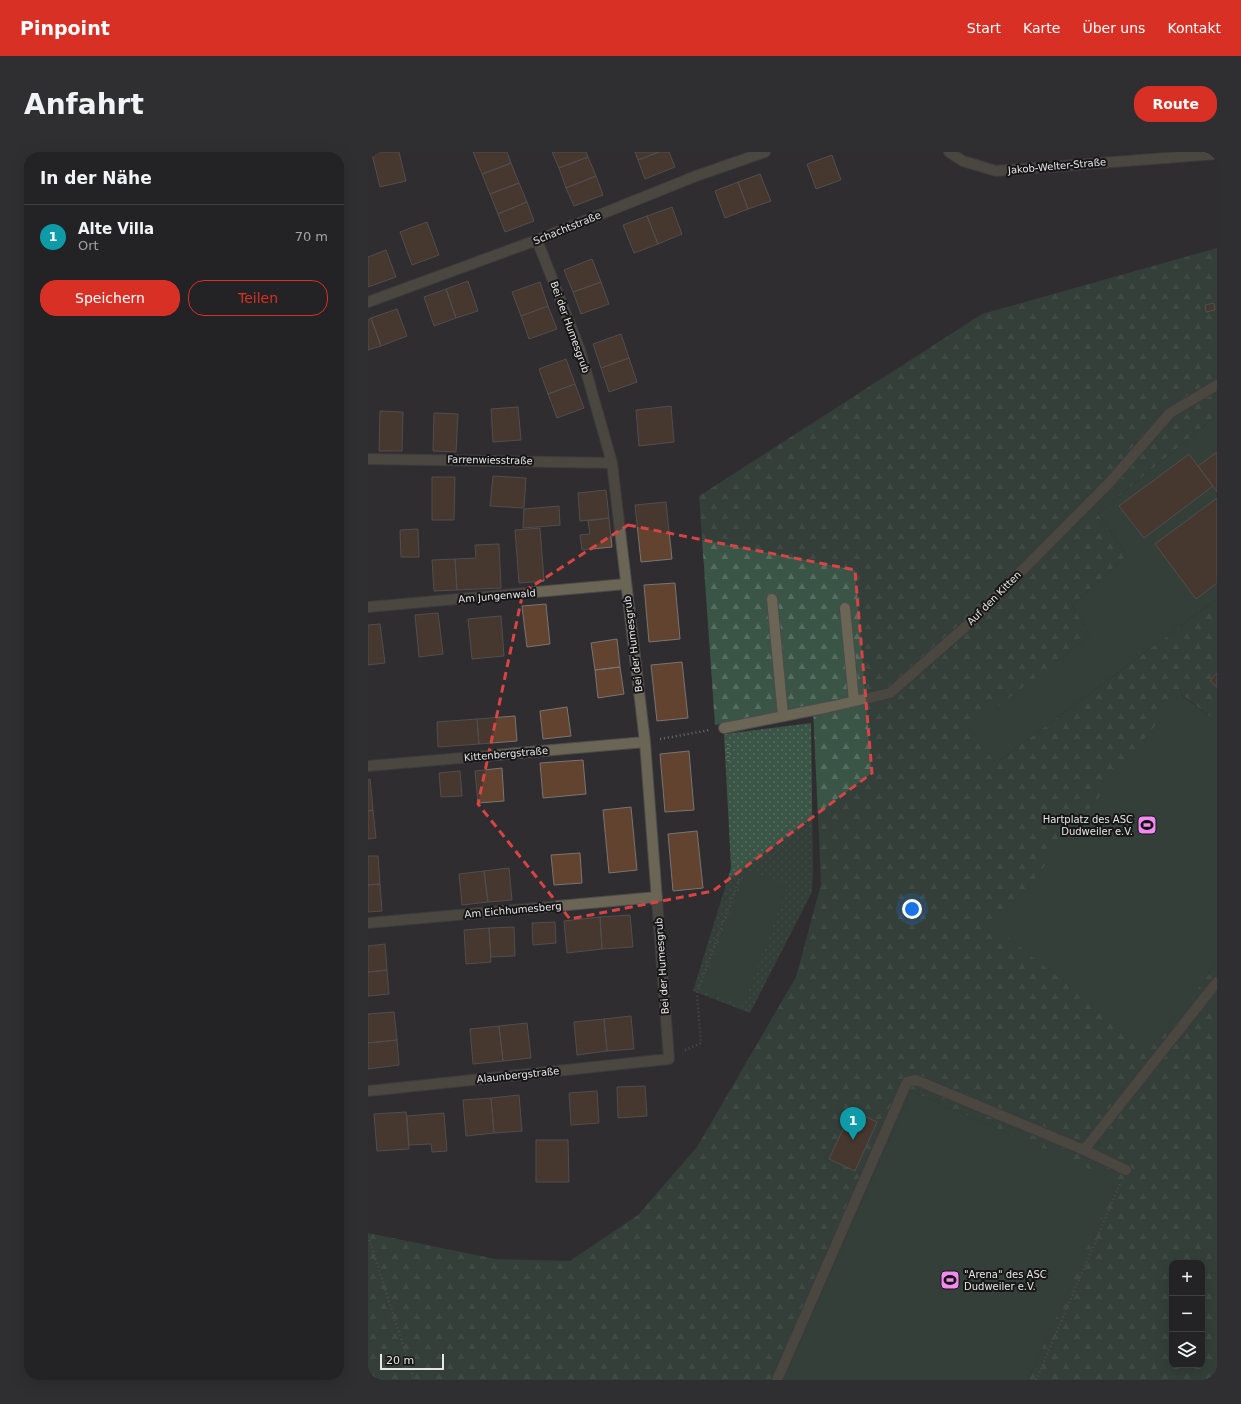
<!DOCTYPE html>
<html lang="de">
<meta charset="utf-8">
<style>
:root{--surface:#232224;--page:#2f2f31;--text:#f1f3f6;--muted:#a3a4a6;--line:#403f41;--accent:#d93025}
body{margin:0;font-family:"DejaVu Sans",sans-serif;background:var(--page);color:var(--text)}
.controls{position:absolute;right:12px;bottom:12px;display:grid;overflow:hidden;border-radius:8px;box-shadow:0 4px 16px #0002}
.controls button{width:36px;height:36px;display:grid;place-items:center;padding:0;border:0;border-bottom:1px solid var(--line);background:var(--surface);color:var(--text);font:20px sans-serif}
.scale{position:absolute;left:12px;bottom:10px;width:64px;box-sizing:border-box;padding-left:4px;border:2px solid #e6e6e7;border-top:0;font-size:11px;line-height:14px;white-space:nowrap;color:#e6e6e7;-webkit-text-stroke:3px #171617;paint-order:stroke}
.you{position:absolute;left:544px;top:757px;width:14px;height:14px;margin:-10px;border:3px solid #fff;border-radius:50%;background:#1a73e8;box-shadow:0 0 0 6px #1a73e833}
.badge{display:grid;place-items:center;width:26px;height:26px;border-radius:50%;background:var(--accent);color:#fff;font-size:13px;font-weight:700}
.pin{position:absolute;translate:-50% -33px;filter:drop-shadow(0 1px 2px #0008)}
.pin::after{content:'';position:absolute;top:21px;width:14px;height:12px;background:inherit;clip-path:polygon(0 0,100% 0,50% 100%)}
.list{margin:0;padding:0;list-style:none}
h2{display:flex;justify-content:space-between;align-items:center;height:52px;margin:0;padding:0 16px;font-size:17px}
h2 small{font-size:13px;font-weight:400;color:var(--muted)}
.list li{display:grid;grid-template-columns:26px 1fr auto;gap:12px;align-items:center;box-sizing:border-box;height:64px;padding:0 16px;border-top:1px solid var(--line)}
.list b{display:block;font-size:15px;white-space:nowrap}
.list p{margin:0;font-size:13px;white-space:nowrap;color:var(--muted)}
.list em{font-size:13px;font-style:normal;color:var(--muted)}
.actions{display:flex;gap:8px;padding:12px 16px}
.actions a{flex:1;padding:9px 0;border:1px solid var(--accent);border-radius:16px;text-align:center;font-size:14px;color:var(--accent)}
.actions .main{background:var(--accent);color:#fff}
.icon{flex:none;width:22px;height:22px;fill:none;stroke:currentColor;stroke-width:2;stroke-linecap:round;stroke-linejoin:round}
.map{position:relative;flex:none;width:849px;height:1228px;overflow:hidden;border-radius:16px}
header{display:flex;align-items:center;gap:24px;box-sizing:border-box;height:56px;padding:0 20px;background:var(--accent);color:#fff}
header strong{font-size:19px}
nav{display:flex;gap:22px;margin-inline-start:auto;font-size:14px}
.intro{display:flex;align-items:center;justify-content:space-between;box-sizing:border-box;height:96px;padding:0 24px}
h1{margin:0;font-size:28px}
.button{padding:10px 18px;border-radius:16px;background:var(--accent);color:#fff;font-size:14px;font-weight:700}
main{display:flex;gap:24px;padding:0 24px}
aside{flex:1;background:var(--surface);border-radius:16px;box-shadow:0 4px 16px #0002}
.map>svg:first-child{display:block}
.forest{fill:url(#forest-firs);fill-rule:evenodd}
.park{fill:url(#park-dots)}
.pitch{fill:#3a5446}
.building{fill:#62432f;stroke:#787573}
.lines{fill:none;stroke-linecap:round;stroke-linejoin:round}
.lane-casing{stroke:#4c4b4d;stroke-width:12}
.street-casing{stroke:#4c4b4d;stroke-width:12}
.path{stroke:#6e6d6f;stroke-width:2.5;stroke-dasharray:1 3;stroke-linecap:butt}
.lane{stroke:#6b6556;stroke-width:10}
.street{stroke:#6b6556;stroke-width:10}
.marked{fill:none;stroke:#d84445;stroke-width:3;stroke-dasharray:8 5;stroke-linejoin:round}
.labels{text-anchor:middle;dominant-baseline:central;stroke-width:4;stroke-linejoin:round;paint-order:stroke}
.street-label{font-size:10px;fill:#e6e6e7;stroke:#171617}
.poi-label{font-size:10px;fill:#e6e6e7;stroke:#171617;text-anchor:end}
</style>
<header>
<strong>Pinpoint</strong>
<nav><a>Start</a><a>Karte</a><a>Über uns</a><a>Kontakt</a></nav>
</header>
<div class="intro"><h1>Anfahrt</h1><a class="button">Route</a></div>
<main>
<aside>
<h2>In der Nähe<small></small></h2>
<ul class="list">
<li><span class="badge" style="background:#0f9aa8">1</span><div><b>Alte Villa</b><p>Ort</p></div><em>70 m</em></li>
</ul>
<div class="actions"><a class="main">Speichern</a><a>Teilen</a></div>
</aside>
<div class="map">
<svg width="849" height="1228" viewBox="0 0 849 1228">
<defs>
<pattern id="forest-firs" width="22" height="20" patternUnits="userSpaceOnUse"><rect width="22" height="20" fill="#3a5446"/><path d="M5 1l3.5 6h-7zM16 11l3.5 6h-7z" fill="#566d61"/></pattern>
<pattern id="park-dots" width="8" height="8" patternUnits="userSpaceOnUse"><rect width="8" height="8" fill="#3a5446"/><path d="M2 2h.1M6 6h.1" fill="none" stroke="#566d61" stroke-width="1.8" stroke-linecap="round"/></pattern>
</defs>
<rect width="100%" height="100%" fill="#2f2d30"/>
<path class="forest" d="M849 96V263L730 362 759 403 704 454 722 483 602 577 628 611 849 447V570L813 542 782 896 849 812V1228H660L748 1029 543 939 415 1228H0V1081L128 1107 202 1109 270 1063 329 995 428 825 453 732 445 556 347 573 331 344 614 162ZM804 1111H834V1213H804Z"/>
<path class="park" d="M443 571 445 717 444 740 382 861 325 839 363 716 356 582Z"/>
<path class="pitch" d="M849 263V447L628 611 601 577 722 483 704 454 759 403 730 362Z
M812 542 849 570V812L782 897 628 776Z
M379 718 420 734 375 854 333 838Z
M543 939 749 1029 660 1228H415Z"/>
<path class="building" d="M12 0H31L38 29 12 35 4 2Z
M105 0H139L143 11 114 22Z
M184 0H218L220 5 191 16Z
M267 0H291L270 8Z
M291 0H301L307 15 277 27 270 8Z
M464 3 473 28 448 37 439 12Z
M220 5 228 24 198 36 191 16Z
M143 11 151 31 122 42 114 22Z
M392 22 403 49 380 57 370 30Z
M228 24 235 43 206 54 198 36Z
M370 30 380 57 357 66 347 39Z
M151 31 159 50 130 62 122 42Z
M159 50 166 69 137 80 130 62Z
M304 55 314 82 290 92 279 64Z
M279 64 290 92 266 101 255 73Z
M59 70 71 103 44 113 32 80Z
M18 98 28 125 0 135V105Z
M224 107 233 130 205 140 196 118Z
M100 129 110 159 88 166 78 137Z
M172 130 180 154 153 164 144 140Z
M233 130 241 152 213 162 205 140Z
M78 137 88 166 66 174 56 145Z
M846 151 847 158 838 160 837 153Z
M180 154 189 177 161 187 153 164Z
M29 157 39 184 13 194 3 166Z
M3 166 13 194 0 198V168Z
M253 182 261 206 233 216 225 192Z
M261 206 269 230 241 240 233 216Z
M198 207 207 232 180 242 171 217Z
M207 232 216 256 189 266 180 242Z
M303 254 306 290 271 294 268 258Z
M150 255 153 288 125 290 123 257Z
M12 259 35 260 34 299H11Z
M66 261 90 262 88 300 65 299Z
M849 300V340L830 314Z
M821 302 845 334 776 386 751 354Z
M125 324 158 326 156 356 122 354Z
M64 325H87L86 368H64Z
M238 338 241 366 212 369 210 341Z
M849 346V431L828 447 787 392Z
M298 350 304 407 273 410 267 353Z
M191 354 192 373 155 376 156 357Z
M241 366 244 395 214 398 212 383 222 382 220 369Z
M172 376 176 429 151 431 147 378Z
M50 377 51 405H33L32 378Z
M131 392 133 436 89 438 87 407 108 406 107 393Z
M87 407 89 438 66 439 64 408Z
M307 431 312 487 281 490 276 433Z
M178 452 182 492 159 495 154 454Z
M70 461 75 502 51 505 47 463Z
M133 464 136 504 104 507 100 467Z
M12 472 17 511 0 513V473Z
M249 487 252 515 227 518 223 491Z
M314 510 320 566 289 569 283 513Z
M252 515 256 542 230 546 227 518Z
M849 521V535L842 529Z
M199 555 203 584 175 587 172 559Z
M147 564 149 589 111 592 109 567Z
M109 567 111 592 70 595 69 570Z
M321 599 326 658 297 660 292 602Z
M215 608 218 642 175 646 172 611Z
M134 616 136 649 110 651 107 619Z
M92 619 94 644 73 645 71 621Z
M2 627 5 658 0 659V628Z
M263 655 269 718 241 721 235 658Z
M5 658 8 686 0 687V659Z
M329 679 335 736 305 739 300 682Z
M212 701 214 731 186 733 183 703Z
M0 704H10L12 732 0 733Z
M141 716 144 748 120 750 116 719Z
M116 719 120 750 94 753 91 722Z
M12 732 14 759 0 760V733Z
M262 763 265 795 234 797 232 765Z
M232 765 234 797 199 801 196 769Z
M187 770 188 791 165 793 164 771Z
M146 775 147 804 123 805 121 776Z
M121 776 123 810 98 812 96 778Z
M17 792 19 818 0 820V794Z
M19 818 21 842 0 844V820Z
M26 860 29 888 0 891V862Z
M263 864 266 897 239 899 236 867Z
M236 867 239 899 209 903 206 870Z
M159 871 163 906 135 909 131 874Z
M131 874 135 909 105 912 102 877Z
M29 888 31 913 0 917V891Z
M277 934 279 964 250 966 249 935Z
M229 939 231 971 203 973 201 941Z
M151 943 154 979 126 981 123 946Z
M123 946 126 981 98 984 95 948Z
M484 958 509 970 487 1019 461 1007Z
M38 960 41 997 9 999 6 962Z
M76 961 79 999 64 1000 63 992 41 993 39 964Z
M168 988H200L201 1030H168Z"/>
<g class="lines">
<g class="lane-casing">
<path id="lane" d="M404 447 415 564
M477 456 486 549
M716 998 849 830
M409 1228 539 930 548 928 716 998 758 1018"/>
</g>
<g class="street-casing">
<path id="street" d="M581 0 595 9 628 19 849 2
M0 150 169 88 328 24 397 0
M0 307 244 311
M0 455 258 432
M356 576 461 555 522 541 604 469 742 330 802 261 849 233
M0 614 277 590
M0 771 289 745
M0 939 301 907 277 590 244 311 212 198 169 88"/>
</g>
<path class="path" d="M292 587 342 578
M360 592V611
M317 898 333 891 329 841 372 725
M0 1084 45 1224 44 1228
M668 1228 752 1032"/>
<use href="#lane" class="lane"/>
<use href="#street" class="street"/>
</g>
<path d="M0 0H849V1228H0ZM260 373 487 418 504 621 345 739 202 767 110 652 155 440Z" fill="#2f2d30" fill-opacity=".55" fill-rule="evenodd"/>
<path class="marked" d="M260 373 487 418 504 621 345 739 202 767 110 652 155 440Z"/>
<defs>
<g id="stadium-square" transform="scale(1)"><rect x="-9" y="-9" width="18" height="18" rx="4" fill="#f38af1" stroke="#171617"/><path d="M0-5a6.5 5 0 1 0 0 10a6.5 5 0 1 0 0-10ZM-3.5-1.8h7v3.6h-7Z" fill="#111"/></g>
</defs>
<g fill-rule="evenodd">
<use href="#stadium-square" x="779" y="673"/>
<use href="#stadium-square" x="582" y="1128"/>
</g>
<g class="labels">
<g class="street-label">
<text transform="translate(689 14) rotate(-5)">Jakob-Welter-Straße</text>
<text transform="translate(199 76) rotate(-22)">Schachtstraße</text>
<text transform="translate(202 175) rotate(70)">Bei der Humesgrub</text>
<text transform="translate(122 308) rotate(1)">Farrenwiesstraße</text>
<text transform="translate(129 444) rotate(-5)">Am Jungenwald</text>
<text transform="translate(626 446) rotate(-45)">Auf den Kitten</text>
<text transform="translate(265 492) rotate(-97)">Bei der Humesgrub</text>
<text transform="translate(138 602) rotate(-5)">Kittenbergstraße</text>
<text transform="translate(145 758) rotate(-5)">Am Eichhumesberg</text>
<text transform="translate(294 814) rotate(-94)">Bei der Humesgrub</text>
<text transform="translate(150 923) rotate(-6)">Alaunbergstraße</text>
</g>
<g class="poi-label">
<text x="765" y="667">Hartplatz des ASC<tspan x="765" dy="12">Dudweiler e.V.</tspan></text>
<text x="596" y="1122" text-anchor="start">"Arena" des ASC<tspan x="596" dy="12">Dudweiler e.V.</tspan></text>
</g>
</g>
</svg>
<div class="controls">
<button>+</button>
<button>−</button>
<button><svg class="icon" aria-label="layers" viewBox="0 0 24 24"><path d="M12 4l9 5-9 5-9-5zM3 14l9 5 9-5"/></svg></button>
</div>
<div class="scale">20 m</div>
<div class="you"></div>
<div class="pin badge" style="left:485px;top:988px;background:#0f9aa8">1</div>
</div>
</main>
